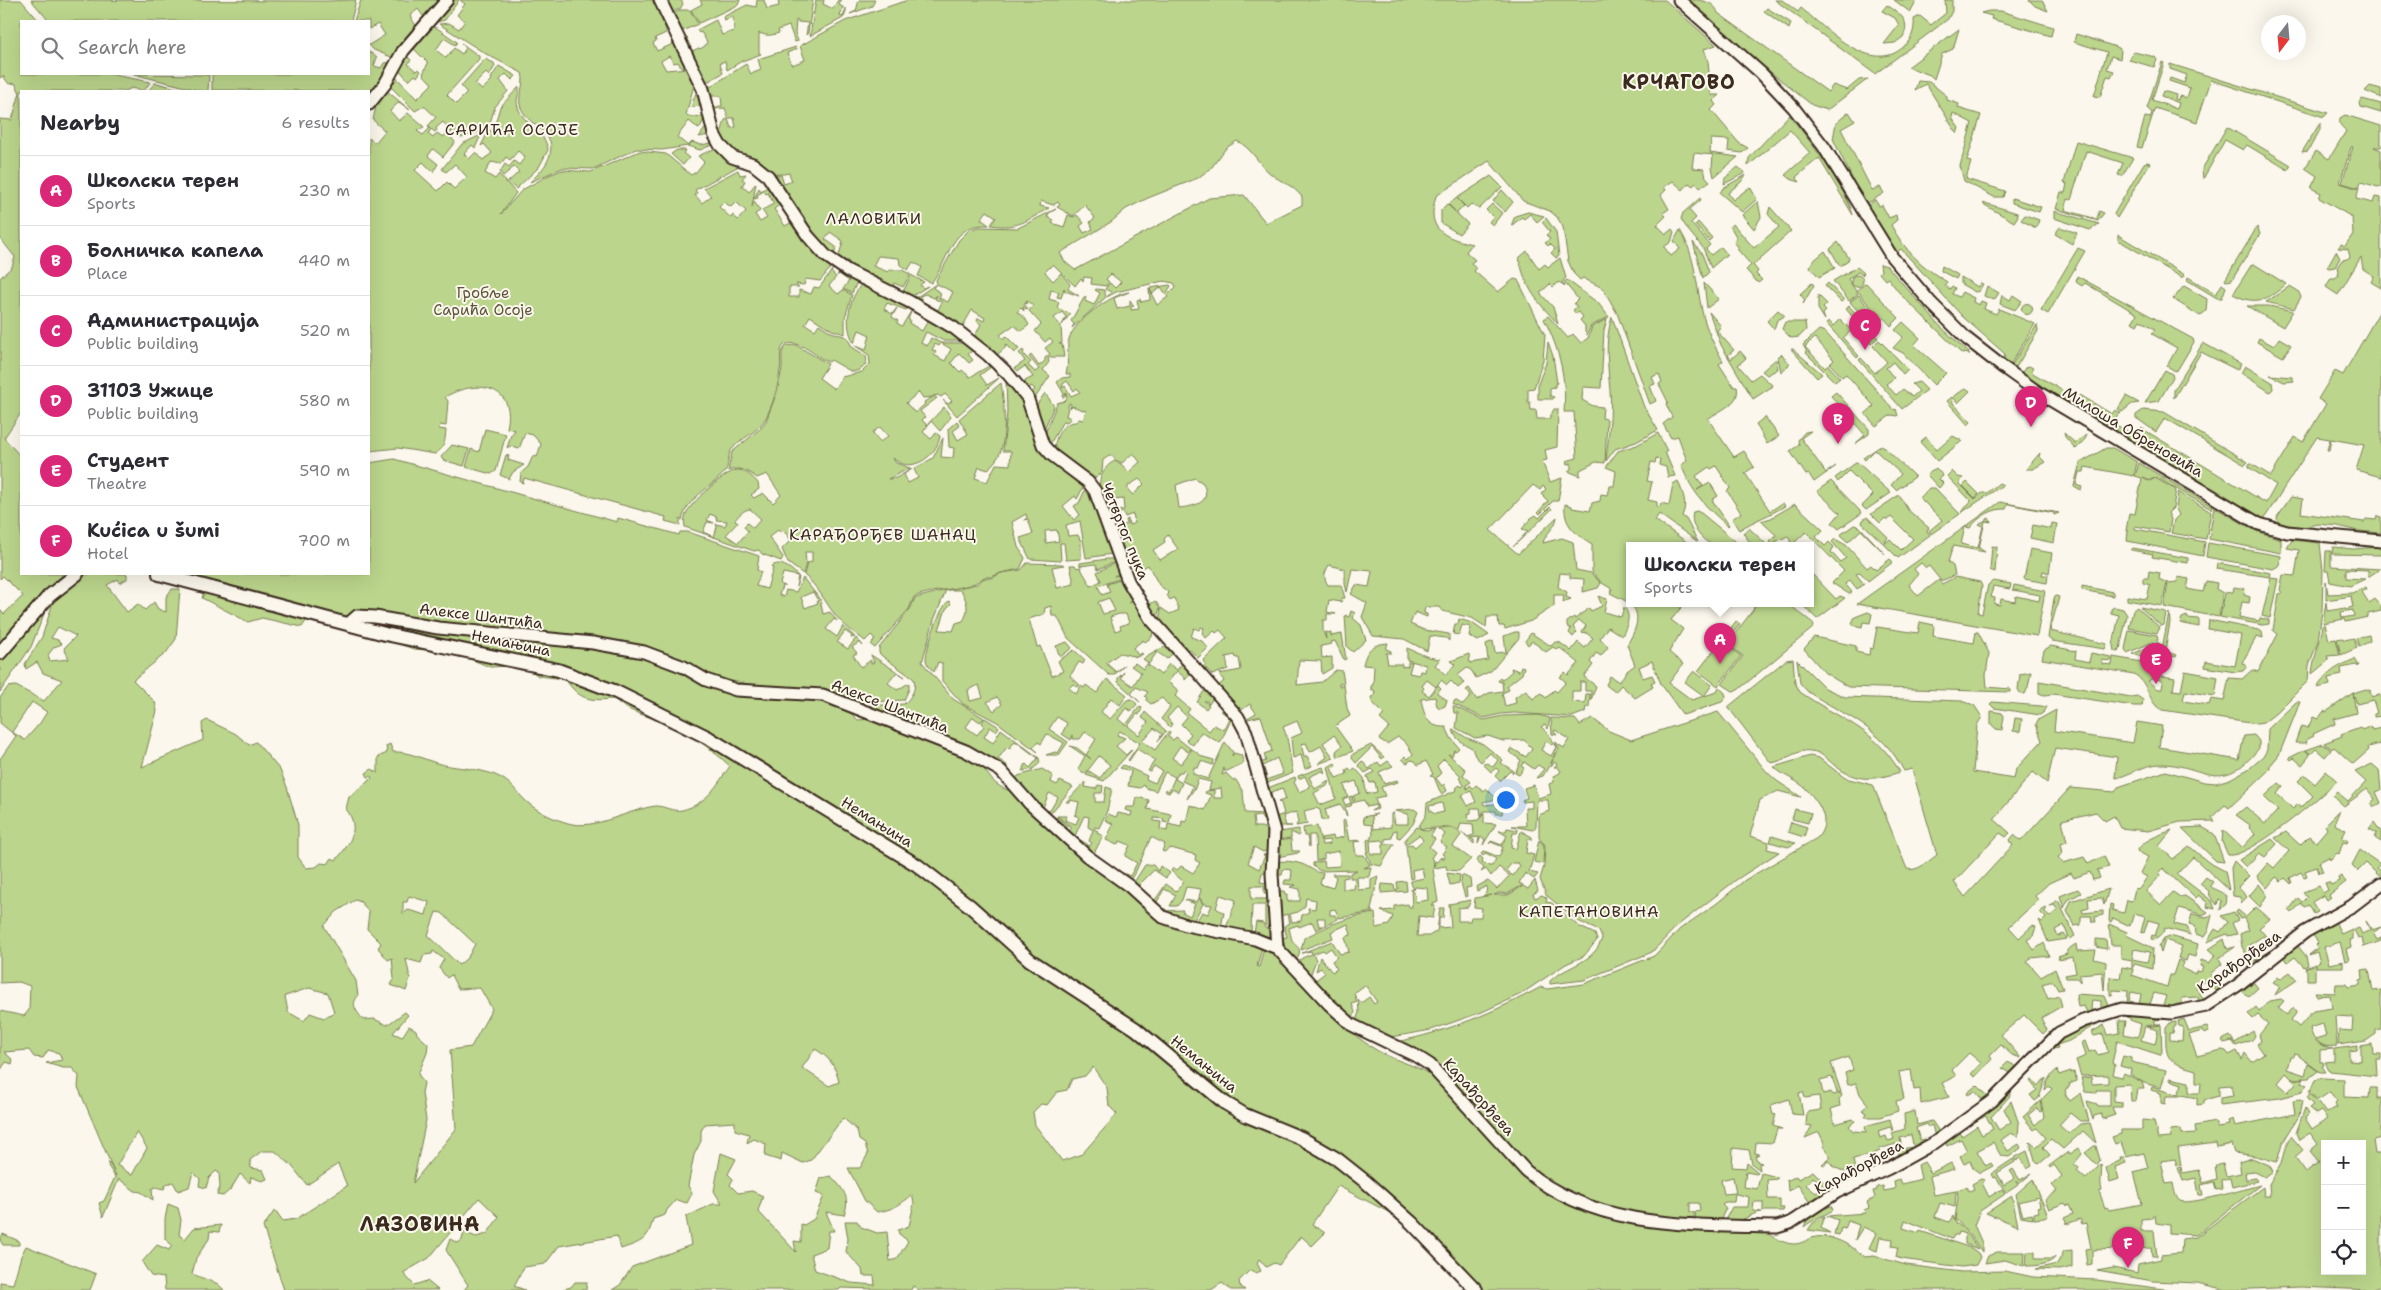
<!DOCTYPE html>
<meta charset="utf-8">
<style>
:root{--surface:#fff;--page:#f2f2f3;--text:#2b2b33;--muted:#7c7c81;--line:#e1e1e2;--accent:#db2777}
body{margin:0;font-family:"Shantell Sans",sans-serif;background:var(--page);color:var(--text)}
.controls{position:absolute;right:15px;bottom:15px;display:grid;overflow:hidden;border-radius:0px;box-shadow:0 5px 20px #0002}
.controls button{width:45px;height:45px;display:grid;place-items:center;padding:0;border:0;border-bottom:1px solid var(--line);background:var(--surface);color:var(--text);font:25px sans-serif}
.compass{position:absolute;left:2261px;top:15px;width:45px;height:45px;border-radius:50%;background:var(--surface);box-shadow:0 5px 20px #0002;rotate:196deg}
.you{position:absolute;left:1505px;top:799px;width:18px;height:18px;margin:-12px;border:4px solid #fff;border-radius:50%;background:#1a73e8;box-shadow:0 0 0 8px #1a73e833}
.badge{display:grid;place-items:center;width:32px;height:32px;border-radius:50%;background:var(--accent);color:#fff;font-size:16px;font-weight:700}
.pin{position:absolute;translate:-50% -41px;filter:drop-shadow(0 1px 2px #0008)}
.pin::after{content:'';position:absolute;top:26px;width:18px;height:15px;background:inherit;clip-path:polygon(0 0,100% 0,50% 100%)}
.popup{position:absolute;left:1626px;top:542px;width:188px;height:65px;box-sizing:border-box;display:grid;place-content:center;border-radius:0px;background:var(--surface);filter:drop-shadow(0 1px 4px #0005);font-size:16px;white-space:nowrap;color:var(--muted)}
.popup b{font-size:19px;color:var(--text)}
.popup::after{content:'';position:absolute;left:50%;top:100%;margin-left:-10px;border:10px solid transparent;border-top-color:var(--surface)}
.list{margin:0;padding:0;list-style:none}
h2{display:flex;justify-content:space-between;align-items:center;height:65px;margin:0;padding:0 20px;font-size:21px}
h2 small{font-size:16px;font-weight:400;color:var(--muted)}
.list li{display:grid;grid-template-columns:32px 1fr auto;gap:15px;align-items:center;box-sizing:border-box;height:70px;padding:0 20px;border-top:1px solid var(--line)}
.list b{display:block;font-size:19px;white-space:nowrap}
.list p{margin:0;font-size:16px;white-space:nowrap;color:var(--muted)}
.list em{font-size:16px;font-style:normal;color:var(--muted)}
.icon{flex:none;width:28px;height:28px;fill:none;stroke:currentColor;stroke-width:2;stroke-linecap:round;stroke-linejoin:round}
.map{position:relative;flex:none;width:2381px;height:1290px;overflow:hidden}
.search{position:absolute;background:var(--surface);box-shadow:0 5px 20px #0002;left:20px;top:20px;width:350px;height:55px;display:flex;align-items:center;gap:12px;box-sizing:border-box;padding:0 18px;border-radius:0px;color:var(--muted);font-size:19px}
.panel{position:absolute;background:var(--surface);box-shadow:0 5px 20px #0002;left:20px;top:90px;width:350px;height:485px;border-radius:0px}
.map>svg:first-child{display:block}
.green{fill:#bbd58c;stroke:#7b8055;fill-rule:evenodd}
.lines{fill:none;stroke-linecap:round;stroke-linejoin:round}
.tertiary-casing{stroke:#3b2a1e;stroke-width:15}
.secondary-casing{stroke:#3b2a1e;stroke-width:16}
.tertiary{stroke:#fbf7ec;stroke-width:11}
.secondary{stroke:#fbf7ec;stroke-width:12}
.labels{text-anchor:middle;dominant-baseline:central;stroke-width:4;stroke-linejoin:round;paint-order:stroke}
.park-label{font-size:15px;fill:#5b553a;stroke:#fbf7ec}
.street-label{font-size:15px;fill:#3b2a1e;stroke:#fbf7ec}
.neighbourhood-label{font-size:16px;letter-spacing:1px;fill:#3b2a1e;stroke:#fbf7ec}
.district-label{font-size:20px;font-weight:bold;letter-spacing:1px;fill:#3b2a1e;stroke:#fbf7ec}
</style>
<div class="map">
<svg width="2381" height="1290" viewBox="0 0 2381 1290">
<rect width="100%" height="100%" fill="#fbf7ec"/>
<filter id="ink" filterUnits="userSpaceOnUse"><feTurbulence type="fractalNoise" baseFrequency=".02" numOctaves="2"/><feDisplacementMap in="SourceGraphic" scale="10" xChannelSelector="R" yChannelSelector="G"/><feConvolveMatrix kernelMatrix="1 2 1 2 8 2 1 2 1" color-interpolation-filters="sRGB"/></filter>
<g filter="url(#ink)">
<path class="green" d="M0 0H21L39 21H21V74H109L150 82 144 91 131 88 126 91H21V413L4 438 21 457V574H63L0 645V610L4 614 23 596 3 576 0 579V278L12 267 15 257 0 238V119L12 120 20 93 15 83 9 84 3 76 0 78Z
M31 0 325 1 356 0 351 21H49Z
M361 0H443L426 20 418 9 410 16 418 29 391 57 374 50 369 45 385 35 378 24 369 29V21H354Z
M454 0H459L445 20 437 22 439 17Z
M460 0H654L666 30V33L655 38 656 41 653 43 657 51 673 44 669 32 688 66 681 67 678 62 674 63 669 56 661 61 666 70 688 68 694 85 686 115 692 117 704 116 703 122 699 129 689 121 677 137 688 146 662 150 636 149 593 169 562 168 530 182C542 170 554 159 550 141 543 128 527 122 521 108 516 97 526 85 522 73L486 54 439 24 449 23 459 29 465 21 457 15 465 4Z
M664 0H681L683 4 680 9 670 13Z
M700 0H740L738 5 699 23 691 10 702 4Z
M757 0H764L767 9 779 6 778 0H813L808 33 806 35 808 23 798 22V20H796L795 33 798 41 795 42 789 26 778 30 779 33C769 36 768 36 759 33V53L761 54 742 61 727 70 725 61 720 63 723 73 709 81 704 80 684 39 686 36 688 38 686 40 692 51 699 48 700 49 705 46 707 42 701 32 699 33 697 30 716 20 722 35 734 31 733 17 724 20 723 17 747 5 756 7Z
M816 0H824L823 4 833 9 838 0H841L839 5 843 7 840 16 843 17 846 8C846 12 846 15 843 18L810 36Z
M859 0H875L872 6 850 14 856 11Z
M908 0H1665L1716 45 1704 49 1708 61 1711 95H1720L1713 101 1716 105 1711 110 1739 143 1748 148 1742 153 1728 151 1729 140 1711 139 1710 153 1738 157 1714 177 1712 167 1713 155 1694 153 1692 168 1704 169 1706 177 1710 181 1700 188 1696 183 1693 186 1689 183 1683 190 1673 181 1664 187 1666 190 1661 195 1669 209 1663 213 1666 216 1657 225 1666 234 1672 229 1674 232 1671 242 1664 247 1671 256 1680 249 1674 241 1680 230C1695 254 1696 283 1702 311 1706 329 1714 345 1723 361L1719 364 1734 387H1737C1741 404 1719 410 1708 419L1734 457 1744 451 1754 467 1745 473 1770 511 1783 503 1785 506C1770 515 1755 520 1739 530L1732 519 1741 513 1727 491 1730 488 1716 466 1711 469 1709 467 1696 476 1703 486 1697 490 1710 483 1718 496 1712 500 1729 525 1728 526C1706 508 1692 492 1681 465L1687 461 1678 436 1671 438 1663 424 1672 417 1666 404 1668 402 1659 384 1662 382 1659 374 1652 377 1655 384 1650 386 1656 401 1650 404 1617 313C1612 305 1608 296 1603 289 1602 287 1588 281 1583 278L1580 280 1574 274 1568 261 1563 227 1557 217 1550 211 1523 201 1489 161 1436 196C1426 229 1442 237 1472 244L1466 252 1475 260 1471 263 1476 269 1474 271 1498 292 1514 279 1518 280 1545 335 1543 360 1534 388 1528 389V402H1530L1531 410H1536L1537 419H1549L1554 409H1558L1557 447 1545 450 1547 460 1542 461 1550 482 1562 478 1558 501H1553L1540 514 1538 512 1548 501 1541 494 1546 489 1543 486 1540 490 1533 485 1490 530 1518 554 1557 517C1556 528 1545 533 1543 543L1562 538 1573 542 1576 570 1591 573 1601 583 1598 588 1583 592 1584 579 1570 578V574L1560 573 1558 587 1567 592 1566 597 1571 599 1563 602 1564 595H1554V606L1531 621 1505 629 1504 626H1499L1498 617H1487L1486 627 1472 618 1442 611 1439 607H1425L1424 613 1427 614V617L1415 612 1410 624 1424 630 1449 634V641L1446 638 1430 636 1427 651 1404 639 1373 636 1362 617 1367 603 1351 594 1356 585 1369 587 1372 571 1352 569 1347 592 1345 584V569L1329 565C1324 574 1323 577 1328 585H1341L1345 598H1342L1341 602 1329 600 1327 612 1336 614H1327V620H1323V631L1326 639 1325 632 1331 633V636L1342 634 1346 659 1344 660 1335 641 1331 642 1332 644 1321 646 1322 658 1332 657V668L1322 674 1321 661 1299 660 1297 685 1322 682 1336 670 1342 671 1344 683 1339 684V686L1344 685 1347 708 1350 716 1335 726 1353 751 1338 757 1336 751 1342 746 1334 735 1323 743 1334 758 1318 764 1327 757 1321 746 1310 752 1306 743 1301 744 1304 756H1307L1312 766 1305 769 1301 755 1293 758 1291 738 1302 733 1297 721 1283 727C1290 742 1289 757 1293 773L1265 784 1263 781 1283 774 1277 758 1263 766 1267 778 1263 779 1259 763 1266 761 1264 754 1272 751 1261 716 1244 720 1238 713 1241 711 1246 719 1256 713 1250 704 1237 713 1216 688 1224 681 1219 674 1241 670 1239 658H1236L1235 655 1226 657 1228 669 1212 675 1207 669 1201 668 1206 665 1203 661 1227 638 1220 630 1216 633 1214 631 1206 638 1202 633 1204 628 1201 627 1199 630 1194 628 1191 637 1202 641 1208 648 1198 658 1190 650 1186 652 1159 623 1161 608 1170 614 1179 610 1174 598 1170 600 1167 595 1168 592 1159 585 1148 565 1139 570 1132 558 1126 563 1112 528 1127 524 1126 520 1128 519 1129 525 1135 523 1133 514 1125 517 1123 512 1108 517 1104 503 1110 502 1111 512 1124 510 1123 499 1103 501 1101 497 1106 494 1105 492 1100 494C1097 481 1103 466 1115 461L1121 464 1129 472 1140 462 1133 453 1122 463 1115 460 1113 456H1109L1103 460 1102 472 1096 478 1090 477 1054 450C1055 438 1061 422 1076 422L1079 419 1083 420 1086 411 1072 406 1070 408 1071 404 1069 403 1066 416 1071 418 1067 422 1063 421 1049 446 1044 436 1057 403 1064 401 1067 398 1066 392 1065 397H1062L1064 394 1057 382 1062 378 1070 377V374H1066C1069 363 1066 350 1069 339 1074 321 1112 294 1129 292L1114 298 1117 309 1130 306V300L1134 306 1131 307V310L1139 309 1137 300 1140 299 1141 302 1150 300 1149 289 1157 305 1168 297 1161 287 1152 294 1150 288 1170 285 1171 286 1167 292 1170 293 1176 287 1174 283 1163 281 1116 292 1107 297 1111 292 1105 289 1110 283 1115 288 1121 282 1111 274 1106 279 1109 282 1106 286 1091 284 1092 278 1084 277 1083 281 1081 278 1075 286 1053 264 1045 272 1053 281 1061 273 1070 284 1068 289 1079 296 1065 291 1064 288 1061 298 1057 297 1059 292 1051 290 1049 299 1059 302 1057 308 1070 314 1062 325 1066 317 1062 312 1054 318 1061 326 1062 343 1059 344H1062L1064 357H1048L1049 362 1043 370 1050 376 1033 401 1030 395 1035 389 1031 386 1027 391 1024 388 1026 386 1025 381 1033 377 1025 366 1018 371 1015 368 1025 361 1019 353 1023 350 1024 352 1023 354 1031 362 1028 365 1035 372 1039 369 1029 357 1031 355 1039 366 1045 361V358L1050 354 1045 348 1053 342 1050 338 1045 342 1035 331 1041 324 1029 311 1033 306 1026 300 1027 303 1024 304 1028 310 1023 307 1024 311 1021 308 1017 312 1025 318 1029 325 1021 331 1014 325 1000 335 1004 339 1006 336 1019 349 1014 353 1005 344 1006 347 997 355 1003 362 1001 363 988 350 991 346 988 344 986 346 975 336 981 324 977 321 978 318 984 321 985 318 972 310 961 329 914 299 936 284 933 288 941 293 939 298 948 302 953 292 937 284 936 280 959 240 969 230 979 227 1018 228 1056 209 1049 213 1047 217 1053 220 1052 223 1064 227 1068 215 1073 217 1077 215 1084 223 1080 226 1084 233 1093 229 1090 222 1095 218 1085 205 1073 216 1057 207 1060 205 1058 202 1053 205 1041 201 1040 206 1049 208C1026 221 1018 229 991 225L996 217 987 211 981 219 989 225C950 223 951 258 931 283L918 276 922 267 913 262 908 270 900 265 899 258 878 256 873 266 888 272 889 270H902L910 274 903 287 894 283 893 285 900 289 899 292 852 267 848 261 838 259 843 241 830 232 825 239 836 247 834 257 822 247 772 175H781L784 184 792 181 789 173C763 180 737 156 720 137L725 120 728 119 731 128 736 127 734 118H728L725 108 714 109 710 107 722 106 721 96H710L708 89 710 87 746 64 751 74 761 70 758 59 796 47 797 49 787 53 792 65 805 60 800 46 845 21ZM1237 141C1252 148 1258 164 1271 174 1282 183 1292 184 1302 197V205L1266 223 1244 195 1209 198 1075 270 1065 262 1060 253 1111 222 1126 209 1148 198 1198 178 1212 167 1226 148ZM925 294 934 298 937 295 935 299 942 302 938 310 922 301 920 296ZM1067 381 1074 391 1077 388 1080 392 1071 396 1065 386 1062 388 1063 384ZM1195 478 1203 483C1212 503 1196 506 1179 508L1176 485ZM1139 479 1144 484 1133 495 1128 490V486ZM1168 535 1178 549 1160 560 1153 550 1165 542 1164 539Z
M1687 0C1699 0 1714 0 1718 13L1828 92 1833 85 1847 90 1859 80 1868 79 1827 110 1812 105 1744 51Z
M1775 0H1782L1798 12 1801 8C1825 27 1869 74 1901 49 1911 41 1915 32 1914 19L1920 16 1931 25 1946 13 1945 0H1952V11L1948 19 1875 74Z
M1894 0H1917L1910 12Z
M2029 0H2042L2048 11 2035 6Z
M1887 5C1900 14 1911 20 1903 37L1895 43 1884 44 1899 25 1895 18 1882 11Z
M1767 8 1791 23 1789 29 1764 11Z
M681 10H690L698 24 680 32 671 15Z
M1989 11H2001L2053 27 2051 36 1991 19 1992 16 1981 13Z
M431 27 437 28 457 42 455 45 444 38 436 50 446 58 454 48 462 54 466 48 461 43 479 56V59L447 95 456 104 467 93 461 86 485 59 494 63 495 66 489 76 486 73 475 84 482 90 492 80 491 78 499 66 516 76 512 80 506 74 500 80 508 91 495 107 488 129 461 138 454 130 449 135 455 142 443 157 433 149 428 156 438 164 433 172 423 162 415 170 438 191 447 182 454 189 467 177 455 164 446 172 442 169 462 144 481 135 475 148 472 145 464 154 469 159 476 152 483 160 492 153 484 144 481 146 487 134 494 127 500 107 519 87C520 94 515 100 518 107 523 125 546 131 548 150L539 167 516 189 508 182 519 172 514 167 503 176 500 172 505 164 509 167 514 161 519 165 525 157 518 151 510 160 506 157 501 164 491 162 485 173 495 179 499 174 516 193 501 214 522 190 549 175 562 170 591 172 640 151 666 154 691 175 696 172 704 162 698 156 716 148 736 164 737 167 695 190 697 193 695 195 702 203 711 196 704 188 738 170 740 175 746 174 742 179 745 181 742 186 749 192 756 183 752 207 754 201 760 211 755 214 760 222 767 218 762 210 774 204 768 193 766 194 764 191 757 195 758 198 754 199 759 188 761 191 770 185 782 203 774 209 785 226 794 221 833 265 820 281 806 279 804 285 796 284 799 287H789V297H799V290L811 294 814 287 819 288 835 266 831 272 836 277 829 286 838 294 843 290 852 295 845 317V334L832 330 810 316 805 324 815 330 819 324 831 332 847 337 852 347 866 356C869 366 860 371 852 372L831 360 829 362C814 357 801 338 784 345 778 352 782 361 780 370 778 387 773 406 764 421 756 433 742 438 733 448 726 455 730 467 724 473 710 488 686 499 682 520L680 519V525L665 521 666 517 524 478 523 483 520 482 521 473 528 467 533 456 537 457 541 444 533 435 525 433 519 449 510 446 507 448 511 435 515 430 507 428C517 384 475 379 445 397L448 401 446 426 440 425 439 429 446 430C445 440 445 448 435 454L398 448 369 451V138L375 143 385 131 373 120 376 106 387 91 410 110 399 102 390 111 399 121 408 113 424 127 417 131 423 135 430 128 428 126 436 117 424 106 415 111 390 86 395 77 397 78 417 99 432 84 423 74 428 63 413 48ZM443 122 452 132 450 131 443 137 437 133 433 138 428 134 431 129 435 132 437 130 436 128ZM724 202 731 207 736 202 746 211 738 220 733 215 731 218 719 207Z
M1959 29 1953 49 1942 54 1934 79 1930 75 1908 67Z
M2076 34 2119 48 2121 51 2120 59 2111 56 2107 69 2114 71 2111 77 2107 76 2100 97 2094 96 2107 52 2074 42Z
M369 52 377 57 374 66 381 68 384 63 387 62 389 66 384 78 369 99V91L212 90V74H369Z
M2134 52 2155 57 2157 60 2154 67 2129 60Z
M406 55 411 60 408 64 416 71 418 69 421 71 417 77 415 75 409 81 398 68Z
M2162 62 2164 63 2152 100 2177 109 2179 103 2161 96 2163 91 2176 95 2175 99 2178 100 2179 96 2187 98 2190 88 2169 81 2170 78 2184 83 2187 75 2170 69V64L2328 113 2324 117 2211 80 2197 122 2155 108 2142 148 2137 147 2145 117 2150 118 2152 113 2147 108Z
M133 74 209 75 208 91H202Z
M1918 81 1929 82 1947 96V100L1959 104 1958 108 1981 115 1967 161 1971 162 1966 179 2005 191 2003 197H1994L1964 181 1960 166 1972 123 1953 113 1952 118 1959 128 1957 134 1926 84 1915 90Z
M155 83H157L187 91H148Z
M2370 86 2381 89V98L2365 91Z
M697 90 702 106 691 107Z
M2362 99 2381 104V113L2361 107 2360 103Z
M1849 112 1855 121 1841 129 1872 190 1880 187 1884 193 1865 205 1833 139 1836 123Z
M1789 115C1807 136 1847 190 1853 215L1819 158 1796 177 1800 182 1790 179 1785 175 1810 153 1790 130 1748 166 1749 158Z
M2345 115 2381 126V147H2374L2381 150V186L2378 187 2361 182 2359 188 2342 183 2353 147H2351L2340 183 2359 189 2356 199 2373 203 2375 197 2381 198V288L2371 282 2374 276 2363 269 2361 257 2338 295 2326 287 2331 278H2335L2339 275 2337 267 2342 260 2347 259 2350 257 2348 249 2338 248 2341 244 2345 246 2353 234 2352 217 2319 198 2321 193 2311 188 2317 176 2305 168 2316 151 2329 159 2346 131C2341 126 2339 125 2340 118Z
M2320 123V130L2308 151 2302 152Z
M706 127 713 143 712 145 700 150 688 146 692 142 701 145 711 143 709 135 699 137Z
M2227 127 2291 165 2288 170 2247 145 2243 150 2225 140 2203 179 2202 169Z
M2076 141 2133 158 2122 176 2118 175 2123 163 2086 151 2071 200 2068 199 2065 210 2097 219 2099 211 2104 213 2098 221 2056 209 2061 192 2065 193 2067 184 2064 183Z
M677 150H686L683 153 689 158 683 165 671 154Z
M2147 162 2150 163 2117 218 2114 214 2144 163Z
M1738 167 1745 173 1724 184 1725 178Z
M1746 175 1741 182 1728 193 1733 200 1750 187 1757 199 1742 212 1720 193 1723 188Z
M1491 176 1502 187 1479 209 1471 204 1467 208 1457 198Z
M1502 190 1513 202 1505 212 1493 201Z
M1457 198 1464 206 1457 213 1448 204Z
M1700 198 1701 200 1689 210 1696 218 1691 223 1710 245 1706 249 1711 255 1721 247 1727 254 1711 268 1703 248 1688 230 1681 219 1683 213Z
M2012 198 2041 207 2039 212 2012 203Z
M1875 200 1879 206 1882 205 1889 218 1896 215 1897 220 1891 225C1905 251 1922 267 1947 282L1945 286 1950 289 1952 286 1955 288 1952 294 1959 297 1962 292 1974 298 1973 302 1979 305 1981 301 1986 303 1984 309 1996 314 1999 309 2035 324 2010 365 2004 360 2005 354 1963 317 1901 249 1896 253 1866 207Z
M1758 201 1761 217 1754 229 1742 215Z
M1985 203 2017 213 2018 216 2014 222 1983 204Z
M1447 204 1468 224 1459 234 1441 223V210Z
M1492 204 1502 213 1493 225 1489 222 1493 217 1486 210Z
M1770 207 1791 231 1753 265 1758 271 1756 274 1762 280 1758 283 1746 270 1751 265 1737 249 1739 248 1734 242 1737 238 1730 226 1733 224 1754 248 1779 227 1768 214Z
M2054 211 2099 224 2090 230 2054 218Z
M1528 212 1544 216 1537 222 1530 214 1524 219 1522 217 1511 226 1515 216Z
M2025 215 2039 220 2036 228 2021 220Z
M1546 218 1556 232 1559 256 1556 258 1551 253 1555 249 1550 244 1548 246 1545 243 1550 239 1546 235 1550 232 1542 222Z
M1698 222 1712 238 1709 241 1695 225Z
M2060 227 2077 233 2072 244 2055 234Z
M2257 227 2260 234 2232 280 2226 281 2225 280Z
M2118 235 2185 275 2184 277H2181L2118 240Z
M1693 242 1702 254 1709 272 1703 278Z
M1838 242 1849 258 1847 262 1840 266 1830 249Z
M2078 248 2085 251 2048 314 2041 310Z
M1527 251 1539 269 1545 264 1548 267 1560 258 1566 278 1562 282 1565 286 1559 282 1553 287 1550 284 1540 293 1553 307 1558 324C1537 301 1526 290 1519 258Z
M1825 251 1835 268 1819 277 1810 267 1812 262Z
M2336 251 2340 258 2335 267 2329 268 2327 267Z
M1880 264 1887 266 1940 326 1970 354 1961 353 1901 295 1888 278 1885 280 1879 273 1881 271Z
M2252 264H2254L2286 284C2269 300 2255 306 2233 294Z
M1942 266 1958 275 1956 279 1941 271Z
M1857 267 1864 273 1862 275 1858 272 1848 279 1858 294 1849 301 1833 281Z
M840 270 857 282 852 293 843 289 849 281 839 274 837 276Z
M911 275 924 282 920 285 923 288 928 286 909 298 902 294Z
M1851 281a6 6 0 1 1 12 0a6 6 0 1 1-12 0Z
M2077 276 2193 339 2194 342 2178 369 2175 371 2167 366 2177 348 2152 334 2155 329 2140 320 2137 325 2132 322 2137 314 2085 283 2082 286 2076 282Z
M1961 277 1978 287 1980 283 1983 284 1979 291 1975 292 1961 284Z
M2188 277 2216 294 2222 284 2226 287 2222 298H2217L2187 280Z
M1567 280 1598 303 1609 317 1591 326 1587 335 1585 332V326L1580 320 1583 317 1579 312 1576 314 1573 310 1577 307 1574 303 1578 299 1564 282Z
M862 283 909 306 906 310 887 303 884 309 892 314 897 308 892 317 898 321 897 323 902 326 913 308 908 319 910 320 909 323 922 331 929 319 942 325 961 341H944L926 332 921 343 927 346 931 338 941 343 939 346 935 344 932 350 936 352 934 355 945 361 951 349 941 343H964L976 348 968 354 973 360 969 363 959 353 951 363 960 372 962 370 970 377 989 366 982 356 1002 374 998 376 991 367 980 375 987 385 999 378 957 416 943 400 948 404 952 401 945 394 941 397 938 395 933 396 937 398 920 411 925 417 922 420 927 425 944 407 951 417 940 431 931 421 923 432 931 439 936 433 940 436C937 457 909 476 892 457L896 463 910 468 888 479 896 478 912 469 904 474 908 483 918 478 914 469 933 458 943 438 941 457 953 458 954 448 949 447 948 429 957 421 960 426 953 431 958 440 968 434 959 419 1001 383C1004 401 1008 440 998 457 995 462 991 465 988 470L979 467 975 478 987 482 996 464 1010 465 1011 451H1003L1007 412 1006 379 1024 400 1035 434 1085 484 1077 499 1075 496 1063 506 1074 520 1080 515 1074 506 1079 503 1086 488H1088L1112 554 1086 558 1080 521 1066 525 1068 536 1078 535 1081 542V559L1066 560 1064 543H1060L1061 561 1030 559 1020 538 1033 534 1028 519 1024 520 1027 518 1026 514 1012 522 1018 547 1025 558 1020 569 1001 573 1021 570 1027 563 1062 564 1064 565 1052 567 1057 588 1074 584 1070 565H1075L1077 568 1080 567 1091 586 1101 581 1097 572 1115 563 1120 573 1114 576 1121 575 1122 578 1098 586 1102 595 1110 592 1107 584 1123 579 1133 599 1128 603 1134 601 1153 631 1152 637 1145 642 1143 640 1133 648 1138 655 1141 653 1143 654 1137 657 1120 653 1106 663 1116 672 1125 665 1114 675H1109L1068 638 1057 616H1052L1051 606 1045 608 1044 614 1029 619 1037 647 1040 646 1052 676 1063 671 1058 661 1074 650 1085 660 1083 664 1079 662 1070 676 1080 685 1078 687 1073 684 1069 688 1076 694 1081 686 1084 688 1086 685 1097 693 1107 679 1127 695 1120 705 1111 698 1101 712 1110 719 1127 700 1131 699 1137 704 1131 711 1126 708 1118 719 1126 725 1140 706 1142 708 1139 715 1137 714 1128 726 1139 735 1148 722 1142 718 1145 712 1166 731 1158 741 1162 734 1154 728 1147 736 1141 740 1155 750 1169 731 1170 733 1168 737 1173 740 1176 737 1191 749 1188 752 1180 746 1172 758 1181 764 1192 749 1203 757 1214 760 1213 765 1201 761 1198 768 1194 767 1193 774 1208 779 1225 742 1233 752 1232 756 1234 753 1241 755 1244 763 1227 771H1224V768L1222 775 1226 773 1233 780H1236L1243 792 1245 813 1265 814 1266 816 1263 820 1260 816 1253 817 1254 827H1262L1264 829 1266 820 1269 822V850L1263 852 1254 847 1248 863 1259 869 1265 856 1263 855 1269 854 1267 873H1262L1260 882 1266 883 1267 875 1270 894H1264V886H1251V899H1271L1273 929 1265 925V905H1252L1251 933 1226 928 1236 900 1220 895 1216 908 1224 913 1221 927 1196 922 1202 912 1208 914 1212 905 1204 904 1199 897 1201 889 1186 887 1182 900 1177 906H1170L1176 895 1164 889 1156 904 1153 903 1166 884 1176 891 1184 882 1171 871 1173 868 1177 870 1181 866 1193 873 1200 863 1195 860 1196 855 1171 848 1164 852 1162 851 1165 844 1151 837 1136 871 1130 880 1122 875 1123 873 1130 876 1137 863 1125 856 1130 845 1120 841 1117 845 1106 840 1113 824 1105 820 1108 814 1116 817 1118 813 1131 816 1132 812 1125 810 1126 807H1135L1137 797 1149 800 1147 809 1171 814 1169 823 1163 822 1164 819 1154 818V821L1161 822 1160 829 1167 831 1168 824 1181 827 1182 821 1186 822 1190 805 1205 810 1211 795 1205 793 1206 791 1214 790V798H1222L1221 788 1209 790 1211 782 1198 779 1195 788 1187 799 1193 786 1182 781 1186 771 1184 769 1182 772H1179L1175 779 1182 783 1178 792 1172 789 1169 793 1166 792 1165 789 1169 791 1175 777 1165 772 1156 791 1146 788 1144 785 1140 788 1128 786 1131 771 1120 768 1123 765 1147 776 1146 779 1155 783 1162 771 1154 766 1150 772 1148 771 1155 760 1137 749 1129 761 1128 760 1140 743 1120 731 1117 735 1125 738 1116 746 1126 755 1132 749 1130 752 1104 781 1086 775 1089 771 1100 778 1110 765 1099 756 1085 774 1078 769 1085 756 1070 746 1077 748 1091 759 1086 755 1096 739 1085 732 1080 739H1073V735L1071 740 1062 734 1067 723 1057 717 1049 729 1068 742 1059 755H1046L1055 752 1058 753 1064 743 1047 734 1041 744 1038 742 1033 748 1038 752 997 722 963 704 942 681V663L938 662 934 672C931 669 926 664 926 659 926 648 940 606 949 601L951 604 946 609 939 630 953 631 956 623 963 621C970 610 967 601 961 590H947L977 584 984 578H992L1001 573 991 577H984C970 591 934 588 914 597L909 609 875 648 871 645 875 639 871 635 865 641C855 633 843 625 835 615 824 600 818 587 804 575L807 563 812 562V552H805L806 563 803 574 788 563 782 549 791 540 783 530 780 532 778 530 769 537 783 557 781 561 762 554 759 550 754 551 685 527C684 522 684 517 687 512 693 501 727 469 739 470 746 471 754 478 758 483L759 489 751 495 754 498 763 493 773 503 781 495 767 474 757 478C747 471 740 466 728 471L732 452 761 428 766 421 778 389 782 368V352L786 346 796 345 828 364 819 378 834 389 842 377 862 372 870 364 869 355 854 345 866 350 870 335 859 330 854 343C843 324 849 300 862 283ZM919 392 923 398 933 397 924 402 925 404 915 413 906 403ZM880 427 888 436 880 442 872 433ZM750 509 761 519 753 528 747 523 744 527 748 531 738 543 726 535 738 522 735 520C739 515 743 510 750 509ZM710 514 717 517 716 520 727 521 725 526 716 524 717 527 714 537 703 532 707 522 714 523 707 520ZM1057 530 1059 541 1046 543 1045 531ZM1109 598 1115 611 1103 614 1098 602ZM1119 614H1126L1129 623 1120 626 1121 629 1115 631 1110 617ZM979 685 983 698 970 701 968 690ZM997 697 1002 704 994 711 987 702Z
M1704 283 1719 299 1707 308Z
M1812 283 1814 285 1803 304 1805 300 1800 294Z
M1828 283 1844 300 1841 302 1825 286Z
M1866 283 1899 318 1891 326 1884 318 1881 321 1857 290Z
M1987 286 1999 293 1994 300 1984 296Z
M2184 286 2207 299 2206 311 2200 316 2173 299Z
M2290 286 2298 291 2301 297 2294 309 2266 302Z
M1096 289 1104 290 1106 297 1072 328 1074 324 1071 321 1085 296 1086 297 1085 301 1094 305 1100 293 1095 290Z
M1818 295 1827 304 1823 308 1826 311 1823 314 1825 320 1818 309Z
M1859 295 1871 312 1864 318 1850 302Z
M2002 295 2010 300 2013 295 2022 301 2015 310 2000 304Z
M2021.5 309a5.5 5.5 0 1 1 11 0a5.5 5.5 0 1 1-11 0Z
M1849 306 1878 338 1871 344 1855 327 1843 338 1859 356 1857 358 1826 323 1829 321 1833 326 1840 319 1849 328 1856 321 1846 309Z
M2247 306H2269L2293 311 2283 327Z
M2381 309V477L2356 470 2364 445 2331 439 2329 450H2327L2330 439 2317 437 2264 519 2116 431 2118 426 2136 436 2141 428 2266 503 2276 485 2248 467 2250 463 2271 476 2295 437 2303 442 2326 404 2318 399 2335 371 2343 375Z
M1778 310 1785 316 1777 320 1774 329 1767 321Z
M1709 312 1721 326 1717 331 1734 350 1728 355 1731 359 1740 351 1746 358 1738 365 1751 380 1760 374 1773 386 1753 399 1721 345Z
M1872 312 1879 321 1872 327 1864 319Z
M1548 316 1568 338 1573 334 1581 343 1588 338 1592 327 1607 319 1604 330 1601 388 1583 387 1582 400 1593 406 1603 407 1602 418 1607 419 1605 463 1596 462 1580 470V476L1568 471 1571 469V463L1567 464 1566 461 1577 458 1574 412H1564C1567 379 1559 348 1544 319Z
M1612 317 1644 407 1658 430 1636 442 1615 449 1606 461C1608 438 1612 413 1610 391 1608 365 1604 342 1612 317Z
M1785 322H1805L1806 330 1799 337 1791 338 1782 329Z
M1903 322 1920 338 1914 345 1946 373 1934 385 1903 353 1893 348 1903 337 1895 330Z
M2037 325 2038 331 2015 369 2011 366Z
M1819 330 1825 332 1894 410 1896 409 1898 416 1891 415 1876 426 1865 414 1874 406 1846 374 1842 377 1830 364 1834 360 1815 338 1810 342 1808 340Z
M2259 338 2274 346 2279 338 2291 345 2283 357 2257 342Z
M1879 340 1908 369 1903 374 1893 362 1886 368 1894 378 1886 384 1896 395 1903 389 1912 397 1919 391 1912 384 1919 382 1927 390 1902 409 1859 360 1861 358 1875 373 1887 362 1873 346Z
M1807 341 1809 343 1805 347 1825 368 1828 365 1840 378 1835 382 1806 353 1807 352 1803 345Z
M1548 342 1553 356 1557 383 1555 384V387L1550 388V396L1554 397 1553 399H1538V384L1546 363Z
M2203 343 2241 364 2237 370 2201 352 2174 398V390Z
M1791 349H1793L1822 374 1817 378Z
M1781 354 1790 364 1781 372 1778 357Z
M1776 359 1778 369 1767 375 1762 371Z
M2029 366 2033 368 2031 372 2077 399 2080 395 2112 414 2115 410 2121 413 2113 421 2103 425 2021 373 2026 367Z
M2245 366 2272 382 2273 389 2270 392 2241 373Z
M2165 370 2172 374 2173 377 2159 401 2145 403Z
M2270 375 2292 377 2294 381 2284 382Z
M1966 388 1970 391 1958 403 1953 397Z
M1836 392 1869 429V434L1855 444 1865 435 1831 396Z
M1045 393 1054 406 1043 432 1036 406Z
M2126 396 2139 403 2132 404 2122 412 2118 409Z
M1952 397 1953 403 1971 422 1968 425 1947 401Z
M2143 410 2164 412 2248 462 2245 465 2165 418 2156 432 2136 418V415Z
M1765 417 1779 436 1767 444 1756 424Z
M485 429 506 434 496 471 491 474 466 467 471 449 479 452Z
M1811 431 1801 438 1826 473 1836 466 1814 482 1809 474 1806 475 1790 451 1799 445 1798 440 1805 432Z
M1658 433 1667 451 1665 452 1675 476 1668 477 1666 467 1659 465 1660 459 1656 458 1655 463 1651 462 1647 481 1652 482 1648 500 1657 502V506L1660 507 1661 503 1669 505 1673 484 1678 481C1683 494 1688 503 1682 516L1686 519 1698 542 1659 514 1655 520 1691 545H1630V603L1610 593 1612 589 1602 583 1592 572V544C1576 534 1563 526 1565 504L1572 506V508L1590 511 1592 503 1600 501 1601 494 1608 495 1610 486H1614L1616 471 1606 467 1618 451 1637 445Z
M2064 433 2075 443 2086 435V438L2076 449 2065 437Z
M1953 436 1962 441 1937 461 1920 442 1926 437 1937 450Z
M452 445 469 449 464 466 443 460 441 457Z
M1882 445 1915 477 1896 490 1891 485 1901 474 1875 450 1865 460 1863 458Z
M2106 448H2113L2137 462 2134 476 2085 467 2084 472H2079L2076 485 2082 487 2081 490 2074 486 2080 463Z
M2040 453 2039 456 2045 462 2033 469H2026Z
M506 455 509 456 508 460 524 465 513 472 509 479 500 475Z
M394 459 617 522 618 518 679 535 680 532H688L759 556 757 570 761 572 756 586 767 589 773 568 771 566C774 565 776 564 779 564 785 564 797 573 799 578L796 587 798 576 783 573 780 584 785 586H782L779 595 784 597 786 590 796 592 803 578 819 598 817 599 813 592 801 597 805 608 818 603 817 601 820 599 823 614 830 612 837 621 834 619 826 629 837 637 843 626 855 637 851 638 852 636 845 631 837 642 848 649 856 638 863 646 860 642 852 647 857 653 853 655 861 667 871 660V664L874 662 871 655 905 677 897 672 888 683 897 690 909 683V689L904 700 859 703 708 677 668 657 356 613 340 618 180 574H369V463Z
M1857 462 1891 493 1866 510 1862 506 1873 495 1849 471 1838 482 1835 478Z
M2139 463 2212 506 2211 509 2156 477 2150 480 2143 477 2150 481 2155 478 2176 490 2173 508 2168 513 2171 519 2169 532 2135 526V529L2205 542 2203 556 2127 541 2128 531H2126L2129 513 2135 514 2142 478 2135 476Z
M1936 468 1943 476 1939 479 1943 483 1939 488 1927 475Z
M1952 471 1958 477 1963 478 1959 483 1975 499 1982 493H1987L1999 483 2003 485 1961 513 1971 501 1947 476Z
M1831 481 1862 513 1839 529 1832 523 1840 513 1817 491Z
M1967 482 1979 494 1975 498 1963 486Z
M1929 488H1935L1960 514 1931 534 1929 531 1942 520 1920 498Z
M2178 492 2211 512 2206 539 2171 533 2174 520 2179 515 2176 509Z
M1899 495 1908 510 1929 528 1927 531 1930 535 1898 558 1884 544 1890 539 1901 550 1913 539 1891 517 1887 520 1885 518 1880 523 1871 514Z
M2291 497 2303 499 2301 513 2364 522 2366 519 2376 520 2377 516 2381 517V533L2358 531 2338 526 2317 524 2305 527 2278 524 2277 517Z
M2000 502 2059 513 2054 515V513L2008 504 2006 509C1993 508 1978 517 1970 528L1965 527 1961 544 1978 548 1983 526 1979 524 1989 518 1991 522 1985 521 1979 548 1985 552 1953 546 1948 562 1953 566 1955 575 1941 581 1929 566 1926 568 1921 563 1914 569 1918 574 1909 585 1918 596 1939 580 1942 584 1955 577 1980 582 1982 586 1978 613 1982 614 1988 585 1993 581 2011 584 2010 589 1993 586 1991 597 1995 598 1994 604 2000 605 2001 599 2015 602 2016 596 2039 601 2040 595 2013 590 2014 585 2045 591 2037 636 1857 604Z
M1795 504 1823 530 1816 537 1825 546 1829 542 1834 547 1831 552 1840 562 1846 558 1832 542 1835 539 1846 545 1867 568 1871 565 1876 570 1890 559 1893 562 1868 581 1860 572 1856 574 1864 584 1857 589 1850 580 1845 584 1852 592 1849 594 1832 583 1844 571 1806 532 1795 542 1796 545H1792L1788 536 1775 542 1776 545H1771L1769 542 1776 535 1761 521 1771 518Z
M1550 507 1552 509 1513 547 1528 531 1522 529 1531 518 1536 515 1539 518Z
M2214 507 2256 531 2281 539V553L2209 539Z
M1697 511 1701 513 1740 545C1732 545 1723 547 1715 545 1702 543 1689 525 1693 512Z
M1867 517 1888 537 1884 544 1862 523 1863 520Z
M2052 523 2057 524 2054 543 2030 538 2033 525 2051 529Z
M1854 525 1860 527 1885 554 1861 530 1848 542 1840 535Z
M1749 528 1765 543 1767 545H1752L1743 533Z
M2292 540 2320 543 2323 571 2322 611 2318 641 2309 665 2308 681 2276 713 2263 723 2257 724 2162 710C2148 704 2149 682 2134 674L2042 659 2044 650 2051 646 2076 651 2075 659 2089 662 2091 653 2111 657V661L2102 660V664L2112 665 2113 657 2148 663 2154 678 2148 681 2157 689H2162L2163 682 2156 678V675L2175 678 2173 690 2181 691 2185 671 2218 677 2215 696 2185 691 2183 701 2209 705 2211 699 2224 701 2229 678 2242 679 2252 670 2258 672 2278 634 2273 630 2279 594 2282 593 2280 590 2283 575 2295 576 2299 550 2287 548Z
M2208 543 2281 556 2280 565 2273 569 2206 557Z
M1992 546 1997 547 1995 572 1990 570Z
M2333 547 2353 549 2381 547V555L2332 554Z
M2133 548 2188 558V563L2152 557 2153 554 2131 550Z
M2030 549 2052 553 2049 573 2043 571 2042 575H2048L2047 583 2024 579Z
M2326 551H2331V566L2380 569 2368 577V570L2346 569V578L2365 579 2350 586 2330 582 2328 571H2325Z
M1107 559H1114L1115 562 1098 569 1096 564 1080 566V563Z
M2217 563 2271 573 2270 577 2216 569Z
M2149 571 2160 573 2159 579 2167 583 2162 606 2127 600V596L2147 599 2150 585 2143 583V578H2148Z
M1810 572 1836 599 1840 596 1845 598 1817 619 1800 603H1810Z
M89 574H127V579L119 583 118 579 107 585 127 612 138 604 145 610 154 602 158 609 166 612V597L172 589H180L176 639 166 653 133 680 155 702 157 711 142 767 203 740 202 723 207 720 236 734 249 745 256 742 280 770 287 787 298 825V857L306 868 316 867 321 863 328 864 332 858 336 860C350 844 361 828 346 809L349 797 372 778 371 776 368 777 366 773 372 769 378 773V757L387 753 386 746 390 744 393 752C409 751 425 760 440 764 460 769 486 768 503 779 513 785 519 795 527 802 538 812 554 819 568 823 595 831 629 809 656 806 665 806 672 812 682 810 707 804 716 786 730 766 710 748 691 734 666 723 645 714 632 715 614 699 588 701 580 700 565 679L538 676 531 670H521L512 666 490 667 453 652 414 649 352 629 387 630 390 624 593 647 644 655 740 696 811 700 845 708 858 720 871 719C903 731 938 741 969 756 990 766 985 784 1011 791L1154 913 1262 948 1257 966 1259 967 1264 948 1274 953C1304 986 1339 1028 1378 1051 1397 1062 1419 1065 1436 1079L1517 1168 1582 1208 1765 1232C1774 1236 1783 1244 1794 1244 1801 1244 1806 1240 1812 1238 1830 1232 1852 1246 1865 1257L1874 1256 1906 1265 1962 1272 2005 1271 2033 1277 2097 1280 2171 1290H1482L1427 1232 1338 1186 1312 1224 1325 1233 1312 1246 1301 1236 1279 1265 1274 1263 1266 1267 1259 1259 1257 1263 1261 1271 1256 1273 1250 1270 1239 1281 1240 1286 1245 1290H1231L1222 1283 1211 1290H919L913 1286 911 1290 841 1288 839 1290H612L620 1285 632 1267 691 1245 686 1217 713 1204H722L714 1191 721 1153 736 1159 728 1174 733 1179 730 1185 738 1193 752 1191 763 1196 758 1211 796 1252 794 1241 801 1242V1224L804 1225 814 1219 824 1196 816 1193 821 1178 831 1176C843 1189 851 1197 844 1215L826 1212 834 1231H829L827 1248 811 1254 815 1270 851 1283 875 1285 874 1276H863L862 1269 846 1252 848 1239 845 1221H857L861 1227 877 1233 887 1232 890 1261 897 1259 908 1241 899 1234 898 1230 909 1226 914 1203 912 1195C900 1205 892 1210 877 1212L865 1201 848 1168H860L868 1154 865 1144 859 1140 857 1130 843 1118 811 1160 803 1163 782 1153 781 1161 765 1156 766 1144 754 1139 747 1143 749 1134 735 1130V1122L705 1124 701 1131V1141L694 1155 688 1186 692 1193 687 1203 676 1200 667 1210 665 1215 653 1219C648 1241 641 1242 621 1249L617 1236 559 1246 545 1264 524 1267 514 1286 525 1290H464L468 1285 446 1250 450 1239 458 1243 462 1240 464 1232 476 1237 487 1234 499 1217 479 1198 429 1258 403 1273 414 1285 427 1281 438 1290H284L263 1227 275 1210 283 1221 296 1219 347 1186 338 1164 307 1185 291 1165 275 1151H262L250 1160 251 1168 263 1170 267 1179 262 1181 251 1177 250 1183 240 1174 231 1189 223 1196 217 1195 220 1187 219 1173 216 1171 209 1178 206 1188 199 1186 200 1179 193 1172 189 1187 178 1191 173 1182 166 1184 164 1189 155 1187 152 1189 153 1200 141 1192 135 1191 119 1179 103 1217 99 1203 104 1201 115 1177 108 1166 109 1162 116 1176 78 1087 79 1076 72 1068H63L46 1063 62 1060 59 1053 48 1050 43 1058 34 1057 29 1050 4 1052 13 1060 12 1064 6 1062 0 1071V1011L24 1016 29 1010 30 986 19 982 0 983V759L16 736 0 723V698L8 687 16 686 44 701 62 680 43 673 37 662 26 669 25 664 42 637 54 599 78 578ZM58 627 76 636 64 648 69 659 50 661 48 655 54 647 62 644 58 640 51 638ZM32 702 47 712 40 723 25 740 12 732ZM409 896 429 902 426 915 408 910 403 914V902H407ZM355 900 361 902 369 912 367 929 381 943 378 948 388 960 392 958 394 979 391 985 406 991 410 978 406 959 421 963 424 955 432 954 433 951 444 959 439 968 447 978 451 975 458 989 480 988 492 1009 471 1047 450 1050 456 1129 413 1183 426 1120 422 1093 424 1083 418 1074 427 1053 428 1044 417 1034 416 1030 409 1026 402 1037 393 1033 408 1015 405 1012 387 1025 374 1019 363 1020C357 1011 350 1005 358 996L356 981 324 926 336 912ZM436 912 442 913 475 944 468 957 459 965 428 935ZM309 988 328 993 334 1012 324 1018 310 1013 304 1021 288 1012 285 996ZM815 1049C829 1057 836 1066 839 1082L829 1086 802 1068ZM1093 1067 1107 1088 1109 1106 1117 1114 1082 1154 1062 1161 1035 1125 1033 1112 1041 1104 1047 1105 1057 1092 1067 1090 1072 1079 1085 1076ZM137 1132 147 1148 132 1175 117 1165Z
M2178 577 2189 579 2187 589 2203 592 2206 581 2217 583 2216 589 2223 593 2219 617 2164 607 2168 583 2177 582Z
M2271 578 2278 579 2270 618 2262 616Z
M2326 582 2328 594 2352 593 2366 587 2367 589 2362 592 2369 603 2375 599 2381 606V611L2368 614V617L2345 622 2344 619 2323 623 2326 602 2327 611 2346 608 2347 611 2341 612 2342 618 2354 616 2353 610 2348 611V608L2353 607 2351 596 2326 600Z
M2082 586 2113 592V596L2082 590Z
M2234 587 2245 589 2244 595 2250 597 2249 603 2242 602 2239 617 2259 621 2260 618 2269 620V624L2263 625 2220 617 2225 593 2233 592Z
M946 590 934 620 922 662 953 699 984 718 980 722 973 717 966 727 977 735 984 726 982 722 985 718 999 727 996 731 990 727 984 737 993 743 1001 729 1039 758 1040 763 1033 769 1022 771 1026 764 1030 768 1038 758 1015 741 1009 749 1007 747 998 759 1007 765 1005 769 863 706 904 704C911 698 917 688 914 679L882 656 879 653V648L910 609 915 598Z
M204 592 308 618 302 627 262 618 248 622 202 598Z
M1598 596 1607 599 1604 612 1621 617 1624 607C1632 616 1627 626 1622 636L1608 627 1600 638 1608 647 1601 656 1596 653 1590 662 1593 665 1584 677 1596 686 1591 700V691H1585V682H1580V691H1572V702L1585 703 1586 694H1590L1589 707H1586L1585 712 1572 717 1514 713 1501 714 1484 718 1453 704 1455 700 1463 705 1471 696 1466 690 1469 688 1477 700 1489 693 1503 691 1502 682 1498 681 1500 678 1502 680 1512 671 1511 668 1519 671 1521 666 1524 667 1522 674 1507 686 1509 690 1502 693 1505 706 1516 703 1515 697 1526 690 1533 699 1541 693 1546 698 1554 690 1557 692 1566 682 1560 677 1565 672 1568 675 1579 663 1560 648 1557 650 1553 647 1546 652 1532 641 1528 645 1525 641 1531 633 1551 646 1555 642H1559L1571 651 1578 642 1585 648 1593 638 1585 632 1583 634 1582 632 1586 626 1579 620 1573 627 1577 632 1573 637 1569 633 1571 629 1567 626V622L1574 617 1575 619 1589 608 1591 611 1602 606Z
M2056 596 2059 597 2050 631 2107 644 2105 649 2052 641 2048 638 2054 598Z
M1155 601 1160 607 1157 618 1147 606Z
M1630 603H1685L1671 620 1683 629 1669 652 1683 664 1669 683 1692 700 1704 696 1685 682 1694 671 1712 685 1704 696 1717 692 1719 687 1725 693 1726 697 1722 702 1683 715 1661 684 1652 661 1639 667 1643 678 1652 675 1655 681 1651 683 1653 687 1635 698 1621 685 1615 692 1606 685 1610 676 1619 682 1627 671 1635 665 1627 645C1635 631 1643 616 1630 603Z
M1752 603H1787L1813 623 1814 627 1738 690 1733 691 1722 684 1743 656 1727 644 1753 610 1755 605Z
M2114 607 2123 609 2127 615 2120 649 2117 652 2114 651 2113 645 2119 615 2111 613V609Z
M2137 607 2160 628 2157 633 2129 628 2133 610Z
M2140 607 2166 612 2164 625 2161 626Z
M46 609 31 647 0 692V657L32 627Z
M1351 611 1355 613 1353 618 1361 625 1366 640 1353 652 1347 647 1345 615 1349 617Z
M1868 612 1872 614 1870 623 1863 622 1862 627 1853 625 1852 623 1855 617Z
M2169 613 2170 622 2165 652 2177 655 2176 657 2161 654Z
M2187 616V618L2199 619V627L2180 623 2182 618Z
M1459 619 1472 623 1489 635 1478 641 1469 636 1471 627 1462 625 1459 635 1453 634 1455 624H1458Z
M2209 620 2259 630 2262 632 2263 638 2257 636 2242 663 2247 666 2243 671 2235 672 2205 667 2206 661 2235 666 2241 635 2208 629Z
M1736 621 1740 624 1725 643 1722 640Z
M1920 622 1934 625 1933 636 1974 643 1976 632H1978L1989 653 1986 675 1987 687 2010 689V692L1848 687 1825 673 1804 649 1814 637 1856 646V652L1869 655 1870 648 1873 649 1877 627 1918 633Z
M2325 624 2329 640 2336 639 2340 655 2327 656 2329 660 2312 674C2313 657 2321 642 2323 625Z
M2129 630 2157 635 2158 640 2127 653 2125 649Z
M1515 632H1519V638L1491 671 1476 678 1471 670 1467 668 1458 675 1464 683 1458 688 1451 681 1447 685 1441 680 1436 687 1427 680 1422 686 1424 688 1422 691 1429 696 1438 685 1441 688 1437 693 1447 700 1445 706 1440 708 1437 706 1435 697 1421 699C1424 716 1428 728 1446 727L1451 738 1459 748 1456 751 1454 750 1452 756 1448 754 1466 770 1463 775 1471 782 1466 785 1467 789 1470 785 1473 788 1476 785 1484 791 1486 788 1497 799 1483 802 1484 805 1494 804 1502 798 1503 801 1496 803 1498 809H1503L1502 814H1496V811H1484L1481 816 1480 808H1471V813L1468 814 1469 821 1479 820 1484 813V823L1496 824 1483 845 1485 839 1481 837 1478 844 1479 837 1470 838 1474 840V844L1460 831 1467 837 1474 835 1473 824 1461 823 1459 830 1449 827 1421 829 1419 826 1426 815 1427 803 1457 790 1456 788 1460 785 1462 787 1464 785 1459 778 1461 776 1444 759 1437 766 1441 773 1436 778 1442 786 1444 784 1447 791 1441 794 1434 777 1430 776 1433 774 1426 761 1418 765 1415 761 1411 760 1407 763 1402 759 1405 756 1408 759 1413 754C1408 746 1406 742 1398 737L1387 744 1379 739 1389 727 1380 719 1384 714 1372 702 1371 697 1374 696 1375 691 1371 689V686L1373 685 1374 666 1363 665C1366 650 1372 644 1388 643L1386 649 1391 651V653H1386L1388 664H1402V667L1408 666V662H1412L1409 673 1419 675 1420 671 1425 672 1426 665 1407 660V648L1428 657 1440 659 1435 665 1446 675 1455 664 1451 661 1469 654 1470 663 1488 660 1486 644 1493 641 1495 653 1506 652 1504 636ZM1471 791 1476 802 1468 806 1462 795ZM1442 803 1444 812 1435 814 1430 811 1429 806Z
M2369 635 2370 641 2359 647 2356 638Z
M2343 638 2344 640 2354 638 2357 648 2341 655 2337 639Z
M1721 641 1741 656 1718 686 1698 671Z
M1067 642 1072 648 1060 657 1056 646Z
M2158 642 2160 645 2158 659 2133 654Z
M1164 647 1173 653 1167 659 1157 652 1148 665 1161 675 1169 664 1177 670 1183 662 1192 672 1185 680V678L1177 671 1168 682 1179 691 1175 696 1190 709 1187 713 1209 731 1214 725 1224 730 1230 718 1221 711 1222 707 1232 718 1220 743 1201 732 1193 745 1186 740 1191 734 1181 724 1187 717 1177 707 1167 718 1172 724 1170 727 1161 719 1170 707 1162 698 1151 704 1146 700 1147 698 1145 696 1148 692 1136 687 1131 694 1140 702 1118 682V678L1124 672 1121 678 1133 686 1141 673 1131 666 1135 663 1143 669 1148 663 1143 659Z
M1793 659 1795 683 1800 692C1840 720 1874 727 1900 772 1874 780 1857 783 1834 765 1827 759 1821 752 1811 751 1798 748 1784 762 1771 763L1728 707 1786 660Z
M2355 659 2359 666 2358 667 2357 665 2341 668 2342 675 2328 678 2330 685 2317 688C2327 672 2338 666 2355 659Z
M1797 660 1825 688 1845 697 1962 701 1974 705 1982 717 1977 725 1973 772 2014 779 2016 769 2042 741 2036 724 2038 720 2056 710 2054 731 2133 743 2137 722 2162 726 2159 747 2239 760 2244 736 2254 735 2259 741V748C2221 797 2203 764 2161 764 2146 764 2131 774 2117 778L2115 777 2117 757 2055 748 2047 783 2033 772 1994 819 2010 833 2006 837 2000 833 1954 882 1965 897 2013 845 2009 841 2014 835 2021 841 2070 788 2115 792 2118 787 2166 771 2204 782 2216 783 2230 779 2250 768 2263 757 2267 750 2268 729 2296 702H2300L2279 755 2269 767 2271 768 2229 808 2225 805 2212 817 2215 821 2180 822 2148 831 2120 828 2114 816 2105 821 2096 812 2062 820 2067 842 2061 844 2063 853 2058 857 2063 863 2084 857 2088 864 2104 856 2109 867 2097 870 2100 878 2093 880 2090 872 2074 878 2071 873 2049 883 2035 896 2038 900 2009 927 2019 938 2032 926 2036 927 2033 936 2027 940 2034 950 2044 943 2049 956 2031 958 2027 961 2041 977 2055 969 2063 989 2058 990 2053 981 2042 984 2048 999 2059 996 2062 1006 2041 1018 2047 1030 2043 1034 2024 1015 2001 1035 2021 1058 2012 1055 2001 1045 1990 1056 1992 1059 1975 1077 1971 1074 1981 1063 1969 1053 1952 1070 1956 1076 1942 1083 1949 1097 1921 1104 1920 1089 1914 1090 1911 1070 1899 1072 1904 1099 1896 1101 1898 1111 1880 1117H1865L1867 1113 1862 1110 1868 1105 1860 1094 1856 1083 1848 1085 1845 1073 1853 1070 1849 1057 1831 1063 1841 1092 1837 1093 1832 1077 1820 1080 1823 1094 1831 1092 1833 1095 1841 1093 1842 1096 1839 1099 1840 1106 1831 1109 1835 1124 1853 1119 1855 1121 1849 1126 1853 1131 1866 1132 1865 1126 1890 1119 1893 1131 1890 1127 1878 1131 1880 1138 1886 1136 1888 1141 1894 1139 1892 1133 1905 1129 1904 1114 1915 1111 1917 1125 1932 1121 1940 1133 1935 1137 1932 1125 1928 1127 1926 1124 1916 1128 1920 1140 1925 1139 1926 1142 1914 1149 1911 1135 1900 1138 1902 1149 1912 1147 1913 1150 1900 1157 1896 1144 1879 1149 1880 1151 1873 1154 1878 1168 1876 1169 1869 1155 1853 1159 1855 1170 1848 1171 1849 1174 1832 1166 1833 1164 1827 1161 1825 1165 1822 1164 1831 1157 1823 1146 1825 1145 1819 1132 1805 1138 1812 1126 1806 1125 1807 1112 1821 1110 1819 1096 1805 1098 1803 1092 1799 1093 1803 1115 1792 1114 1789 1099 1771 1105 1773 1115 1776 1114 1773 1126 1782 1129H1777L1773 1143 1756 1142 1755 1153 1759 1154 1755 1156 1758 1162 1762 1163 1759 1164 1760 1170 1752 1164 1749 1150 1733 1148 1732 1167 1746 1168 1747 1163 1758 1172 1757 1174 1746 1172 1744 1187 1757 1189 1761 1173 1777 1177V1179L1767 1180 1768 1199H1780V1208H1784L1783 1211H1763V1202H1754L1753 1211 1762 1212C1749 1213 1742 1225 1725 1220L1732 1207H1748L1749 1197 1736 1194 1733 1177 1721 1180 1724 1194 1735 1193 1734 1202H1725L1722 1204 1726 1208 1720 1221H1696L1695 1212 1700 1211 1699 1203H1690V1212H1694V1220C1655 1219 1596 1211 1562 1191 1532 1172 1512 1146 1487 1122 1457 1094 1426 1068 1396 1042 1447 1032 1495 1012 1541 987L1547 989 1584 984 1654 956 1680 929 1716 904 1745 880 1817 838C1832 822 1820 804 1807 790 1798 780 1784 777 1774 767L1810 756 1819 758 1845 778 1873 785 1907 869C1918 872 1928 861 1937 855L1912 769 1904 771C1881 727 1847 717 1808 692L1800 683Z
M2031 672 2028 687 2025 694 2020 693 2018 689 2020 674Z
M2039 681 2131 697 2137 696 2143 700 2142 706H2134L2053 694 2044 695 2039 693Z
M1206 688 1214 697 1209 704 1207 701H1204L1209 705 1206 709 1197 702Z
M2366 689 2371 691 2370 692 2372 697 2379 694 2381 698V716L2374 717V714L2377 713 2373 700 2357 704 2353 693Z
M2353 693 2356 713 2334 719 2335 724 2313 734 2314 736 2306 740 2307 743H2295L2301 726 2308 728 2313 717 2318 719 2324 711 2326 712Z
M1992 702 2041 706 2047 707 2044 712 2040 715 1994 708 1990 704Z
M1453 706 1484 720 1503 716 1538 715 1550 718 1548 729 1545 724 1541 727 1549 734 1553 743 1552 745 1546 741 1541 750 1551 756 1556 747 1554 744 1557 748 1553 758 1559 749 1555 742 1564 748 1569 739 1555 730 1554 732 1557 735 1552 734 1551 718 1575 719 1580 725 1592 718 1609 731 1631 740 1718 712 1767 772 1777 781 1801 797 1778 791 1760 800 1750 836 1769 842 1767 849 1779 852 1736 880 1677 926 1652 952 1584 980 1550 984V981C1567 965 1595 963 1602 938L1599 931 1578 921 1546 895 1540 879 1544 866 1545 845 1539 838V815L1549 811 1548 800H1537L1536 826 1533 830 1512 826H1526L1525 808H1532V801L1523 802 1522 800 1527 798 1524 788 1534 785 1538 798 1551 794 1549 784 1554 782 1553 777 1561 772 1558 767H1554L1557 764 1555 762 1551 767 1553 759 1543 776 1536 778 1544 769 1538 765 1534 769 1524 762 1521 766 1524 768 1519 775 1515 773 1521 760 1509 752 1511 748 1526 757 1532 748 1524 740 1503 741 1488 736 1475 738 1456 728 1458 713H1454Z
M1991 711 2002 713 2004 716 2002 730 1996 729 1991 724Z
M2015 718 2022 719 2020 732 2013 731Z
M2371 726 2372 730 2381 728V744L2368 747 2369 750 2353 764 2334 747 2332 749 2324 743 2342 736 2341 734 2360 727 2362 730Z
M1453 729 1467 738 1483 744 1503 760 1501 763 1514 771 1513 773 1510 771 1500 781 1495 776 1499 771 1496 768 1491 772 1483 764 1488 763 1493 767 1498 760 1490 753 1481 762 1475 756 1472 748C1463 743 1455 740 1453 729Z
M2323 744 2331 750 2325 757 2316 749 2311 754 2306 750Z
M1371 745 1384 757 1382 759 1372 747 1356 763 1352 758 1353 754Z
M2305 750 2310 755 2302 765 2294 758 2291 760 2289 758Z
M1362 761 1369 769 1378 762 1381 766 1388 761 1393 766 1379 772 1384 784 1397 780 1398 782 1381 787 1385 796 1375 798 1378 809 1371 811 1376 808V805L1367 807 1364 800 1352 803 1351 806 1345 807 1347 816 1340 804 1325 809 1328 820H1322L1320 810 1316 808 1304 811 1307 824 1296 826 1298 822 1296 812 1283 816 1286 826H1292H1278L1276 817 1284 814 1281 803 1278 802 1286 799 1282 788 1267 794 1268 788 1295 777 1296 780 1294 782 1299 792 1310 787 1305 776 1299 779 1298 776 1323 767 1325 773 1322 771 1309 777 1315 789 1329 781 1327 786 1314 793 1320 805 1336 799 1328 767 1335 763 1336 766 1331 768 1336 778 1347 774 1346 770 1349 768 1351 771 1355 768 1364 778 1366 792 1368 794 1377 792 1375 782 1370 783 1367 776 1375 772 1372 769 1365 773 1358 765ZM1356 781 1360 793 1353 796 1355 800 1353 801 1352 796 1349 797 1351 803 1345 805 1343 799 1348 797 1344 785Z
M2372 764 2379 770 2381 790 2376 792 2381 803 2374 807 2371 803 2375 799 2367 789 2344 806 2333 796 2337 792 2348 801 2366 782 2355 772Z
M1042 769 1053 776 1051 782 1057 785 1060 781 1073 787 1050 814H1048L1058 797 1049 793 1042 810 1016 779 1018 776Z
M2326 771 2337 781C2320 797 2249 859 2228 855L2222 842 2223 830 2242 848 2255 834 2249 828 2250 825 2236 815 2246 807 2265 824 2278 810 2264 797 2279 783 2283 786 2277 794 2293 809 2298 804 2301 808 2313 796 2298 781 2304 775 2315 784Z
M1084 783H1086L1085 787 1096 789 1098 785 1103 786 1102 793H1095V802H1104L1106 787 1112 789 1107 811 1099 828 1095 827 1094 829 1098 831 1097 833 1103 836 1093 855 1077 842 1079 839 1090 846 1092 843 1089 841 1093 830 1088 827 1089 817 1084 816 1074 838 1054 819 1057 817 1068 826 1066 828 1069 831 1072 827 1057 816H1067L1065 820 1076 824 1079 817 1074 815H1076L1079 802 1070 800 1069 802H1066Z
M1414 809 1418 812 1413 824 1400 838 1397 837V830L1393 831 1392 838 1385 839V843L1382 840 1370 841 1371 854H1383V844H1394L1381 866 1371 864 1366 852H1368L1367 840 1371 839V836L1373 835 1372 825 1364 824 1363 817 1377 814 1372 816 1373 829 1391 827V814L1393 812 1395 824H1408V814L1395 811Z
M1795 809 1811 813 1808 823 1792 819Z
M2340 810 2334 824 2346 830 2342 838 2348 841 2347 843 2343 842 2339 854 2337 853 2330 860 2329 857 2319 862 2323 872 2319 873 2317 867 2305 871 2307 876 2304 877 2301 872 2290 878 2292 883 2291 884 2285 878 2281 881 2276 877 2267 888 2257 876 2268 863 2274 868 2289 851 2275 838 2286 832 2300 845 2309 836 2316 842 2327 829 2325 825Z
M1345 820 1349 841 1360 840 1361 841 1354 842 1356 855H1364L1370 865 1364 868 1371 867 1369 877H1357L1358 890 1371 889V879L1378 876 1371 910 1373 912 1339 918 1335 909 1330 910V915H1335L1338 919 1325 926V918H1317L1319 926H1324L1316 930 1312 922 1299 927 1298 925 1289 928C1290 932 1291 937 1292 940 1294 948 1305 945 1296 961L1287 952 1282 938 1287 937 1284 926 1290 923 1288 914 1280 916 1277 891H1284L1285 894H1287V901H1300V889L1290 887 1296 885 1284 884 1285 880H1291L1292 870 1283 869 1282 875H1275L1276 862C1286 860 1300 862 1308 867 1314 870 1316 873 1323 873L1320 884 1333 888 1336 877 1332 874H1348V877L1343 878V889H1354L1355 878H1350V873L1357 870 1320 871 1313 866V863L1324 861 1325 867 1340 866 1339 851 1324 854V859L1316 861 1315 835H1309V847L1307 836H1304L1303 828 1317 826 1322 845 1330 844 1329 840 1322 841 1321 838 1333 836 1334 839 1344 837 1343 821ZM1306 898 1316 900 1315 909 1308 908 1309 912 1302 915 1301 921 1292 922 1290 914 1298 912 1305 906Z
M1791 822 1807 827 1804 837 1788 832Z
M2374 822 2381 832V842L2375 838 2377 833 2369 829Z
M1417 827 1426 831 1435 829 1431 836 1435 839 1429 847 1435 852 1431 858 1434 861 1433 869 1438 902 1431 905 1435 906 1433 918 1419 916 1417 936H1429L1437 931 1440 908H1444L1443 918H1439V928L1451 927 1449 904 1471 900 1468 907 1458 908V921H1470L1471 917H1481L1482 908 1474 907 1475 898 1492 895 1483 896 1486 893 1487 886 1477 891 1476 887 1488 881 1497 889 1511 874 1513 876 1520 866 1518 863H1512L1506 870 1510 873 1508 875 1499 867 1491 876 1486 869 1481 872 1484 868 1476 861 1480 856 1483 859 1482 862 1489 866H1492L1496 859 1486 853 1483 856 1481 854 1484 851 1499 857 1503 847 1491 842 1489 844 1491 841 1502 845 1507 836 1499 831H1506L1507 828 1518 830 1517 833H1513L1511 848 1516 849 1521 831 1532 837V839H1528L1526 853 1534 855 1529 872 1538 874 1534 879 1525 873 1519 883 1523 885 1507 894 1500 893 1494 895H1508L1523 886 1528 889 1535 880 1538 891 1533 894 1535 898 1542 895 1547 898 1546 902 1552 903 1578 926 1595 934 1597 940 1584 956 1566 964 1521 994 1482 1012 1431 1030 1386 1038 1356 1021 1359 1012 1358 999 1361 1003 1369 997 1374 1004 1377 1002 1365 985 1354 993 1357 1002 1352 1004 1355 1012 1353 1019 1313 982 1325 973 1321 968 1316 971 1320 957 1332 972 1337 969 1332 961 1337 957 1331 948 1325 952 1323 950 1313 954 1316 960 1309 979 1297 964 1302 958 1312 954 1311 951 1302 953 1332 941 1340 954 1349 952 1345 937 1351 935 1348 924 1331 932 1333 938 1301 950 1304 938C1332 924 1343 918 1375 913L1376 928 1389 925 1393 916 1381 911 1394 910V906L1408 904 1409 907H1412L1411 889 1414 892 1416 902 1428 900 1427 888 1415 887 1414 890 1410 881 1424 878 1422 868 1412 870 1413 878 1410 879 1406 846 1412 844 1415 847 1423 840 1419 835 1405 845V840Z
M2202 827 2214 834 2224 862 2216 861 2182 828Z
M1448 828C1454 828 1457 829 1461 835L1453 846 1471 859 1459 871 1447 870 1446 866 1434 868 1435 861 1437 862 1441 857 1443 859 1445 856 1442 854 1447 847 1440 842 1445 834 1438 829Z
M1299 829V836L1291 832V838L1278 840 1280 832Z
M2172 830 2159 846 2173 859 2189 846 2208 862 2225 871 2229 890 2193 857 2177 874 2212 901 2215 909 2207 907 2208 903 2198 895 2195 898 2163 868 2159 872 2161 875 2146 891 2161 905 2173 892 2180 897 2185 896 2208 912 2203 915 2179 908 2174 924 2187 927 2191 935 2165 928C2163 933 2158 941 2151 939L2152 935 2155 936 2159 923 2148 920 2144 933 2141 932 2145 916 2134 913 2130 926 2113 918 2111 922 2109 921 2110 904 2113 905 2112 910 2124 913 2127 900 2132 901 2135 889 2140 888 2147 877 2140 873 2148 857 2137 851C2144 839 2160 835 2172 830Z
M1772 836 1795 843H1796L1788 847 1770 842Z
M1291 839 1292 851H1300L1298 853 1277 857 1278 841Z
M2272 839 2277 844 2265 857 2259 853 2246 867 2239 860Z
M1539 840 1544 845 1543 864 1534 862Z
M2360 850 2380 864 2377 868 2381 871V878L2366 863 2358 871 2352 865Z
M2234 861 2249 876 2238 887 2247 897 2241 903 2240 897 2233 896 2231 868Z
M1145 865H1153L1158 871 1160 866 1170 873 1166 878 1154 870 1137 887 1133 884Z
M1447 873 1460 875 1459 883 1450 885Z
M1462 875 1470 879 1471 887 1466 888 1467 896 1465 897 1461 883Z
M2341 876 2346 882 2329 895 2331 897 2327 900 2324 895 2312 902 2318 912 2314 914 2309 905 2304 907 2301 903 2292 913 2289 910 2298 898 2302 902 2307 897 2303 892 2319 886 2323 893 2328 890 2325 883 2329 882 2331 885 2339 881 2338 878Z
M2206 877 2213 882 2210 886C2217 892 2230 891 2226 904L2220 910 2222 901 2219 900 2217 905 2210 896 2209 891 2200 884Z
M1406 881 1407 891 1381 893 1382 884 1394 885 1395 890 1398 889 1397 882Z
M2259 884 2267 895 2260 907 2249 896Z
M2078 889 2081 893 2068 900 2064 908 2060 896Z
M2109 889 2104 905 2102 898 2088 899 2089 907 2082 909 2083 913 2103 911V915L2095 917 2096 922H2092L2091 916H2081V925L2074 926 2067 911 2071 901Z
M1199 898 1203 904 1193 922 1163 911 1183 910 1182 912 1190 916 1195 904 1185 900 1197 902Z
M2058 900 2075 936 2069 939 2064 925 2055 930 2058 936 2064 934 2067 939 2048 942 2039 920 2042 922 2046 918 2040 912 2047 907 2045 912 2049 917 2058 910 2054 905 2050 906Z
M2256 907 2270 919 2259 928 2270 941 2268 943 2263 936 2248 946 2256 959 2267 953 2269 955 2263 960 2250 961 2242 947 2240 934 2249 930 2244 918 2240 919 2236 912 2238 910 2246 917Z
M2234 912 2238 920 2232 923 2237 934 2228 936 2227 934 2207 942 2215 929 2220 932 2228 922 2221 916Z
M2192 914 2206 917 2212 915 2208 931 2204 937 2196 934 2195 926 2189 924Z
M2335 921 2341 934 2352 929V939L2349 940 2351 947 2346 949 2349 960 2345 961 2340 942 2324 947 2329 964 2343 961V967H2316V964L2320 962 2317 952 2309 955 2318 948 2316 945 2318 943 2313 935Z
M2366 921 2372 930 2381 927 2373 933 2377 940 2381 938V941L2364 947 2362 937 2358 938 2354 930 2359 928 2362 934 2370 930Z
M1256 922 1263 923 1265 928 1273 930 1271 937 1254 933Z
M2109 924 2127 932 2126 935 2153 948 2152 969 2135 964 2132 968V961L2121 959V945H2111ZM2134 949 2150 952 2147 962 2132 959Z
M2170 936 2198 944 2195 957 2188 955 2186 961 2178 958 2182 946 2165 940 2161 953 2159 946 2164 938Z
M2096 939 2106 940 2107 949 2096 947Z
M2224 939 2227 949 2235 947 2219 958 2222 964 2210 974 2221 987 2224 985 2227 988 2218 995 2210 982 2208 983 2206 981 2196 987 2204 1000 2209 997 2210 999 2199 1004 2198 997 2182 998V1003L2174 1005V1010L2162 1009 2166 996 2154 993 2149 1007 2139 1005 2141 994 2131 992 2129 1001 2134 1002 2133 1004H2127L2128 991 2113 990 2112 995H2110V977L2120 978 2122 967 2133 969 2132 975 2167 987 2170 975H2173L2178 960 2184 962 2182 968 2195 974 2197 971 2201 972 2203 967 2200 966 2201 960 2209 963 2216 955 2209 949Z
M2076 944 2077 951 2096 950 2094 959 2106 962 2104 990 2102 972 2080 974V982L2077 978H2066L2065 975 2076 973 2073 957 2059 960 2058 957 2067 954V950Z
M2297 945 2306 956 2308 965 2304 967 2295 957 2288 962 2283 957Z
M2315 964V980H2307V971L2305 968Z
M2369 969 2373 991 2381 990V1029L2376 1030V1034L2366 1041 2338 1045 2339 1030 2352 1031 2353 1017 2335 1016 2337 1046C2328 1047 2321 1047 2316 1039L2326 1036 2323 1024 2310 1028C2313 1042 2320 1046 2333 1049L2320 1050V1062H2323L2324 1065 2322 1066 2326 1072H2320L2299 1056V1054L2294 1053 2293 1057H2290L2287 1069 2305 1075 2308 1064 2318 1071 2309 1078 2292 1079 2286 1073 2278 1083 2288 1092 2296 1083 2293 1080 2304 1078 2302 1083 2307 1085 2302 1092 2280 1098 2220 1105V1098L2233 1096 2231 1085 2219 1086V1096L2204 1100V1104L2197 1105V1098L2181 1095 2180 1096H2166L2165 1104 2161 1103V1093L2151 1090 2152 1087 2178 1095 2182 1084 2170 1080V1078L2189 1082V1093H2200L2201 1083H2196V1070C2166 1062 2165 1059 2166 1028L2170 1023 2176 1022V1026L2174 1027 2173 1033H2170V1040L2182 1041 2183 1027 2179 1026 2178 1021 2184 1019 2189 1031 2207 1027 2209 1032 2204 1034 2202 1031 2189 1035 2197 1056 2222 1050 2226 1051 2229 1055 2237 1051 2242 1060 2245 1053 2252 1062 2264 1054 2257 1044 2261 1041 2259 1035 2268 1024 2258 1015 2253 1019 2248 1014 2256 1007 2259 1011 2270 1001 2281 999 2284 1001 2278 1008 2287 1015 2293 1008 2297 1012 2291 1020 2299 1027 2313 1011 2332 1008 2330 995 2317 996 2315 992 2335 993 2336 984H2346L2348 987 2360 985V980L2363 979 2362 970Z
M2290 972 2297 980 2275 995 2280 986 2273 982 2278 977 2280 979Z
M2249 982 2254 983 2258 988 2248 997 2240 988Z
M2076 994 2105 996 2110 1008 2098 1012 2096 1009 2101 1010V1001L2092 1000 2091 1009 2097 1012 2088 1015 2084 1006 2078 1007Z
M2127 1013 2173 1018 2155 1020V1024H2161L2145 1026 2141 1040 2155 1044 2158 1030 2147 1027 2161 1025 2162 1052 2160 1055 2117 1041 2112 1063 2115 1065 2113 1075 2122 1077 2124 1073 2142 1082 2144 1089H2137L2135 1101H2131L2130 1084 2114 1085V1101L2122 1102V1107H2112L2115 1115 2103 1119 2101 1114 2094 1116 2093 1120 2087 1101 2097 1104 2098 1106H2110V1090H2097V1093L2085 1092 2081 1078 2091 1077 2092 1084 2108 1083V1075L2081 1076 2076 1060 2086 1056 2082 1042 2085 1041 2089 1052 2095 1050 2098 1055 2108 1052 2103 1034 2094 1036 2092 1032 2104 1025 2107 1035 2120 1033 2119 1021H2126L2124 1034 2138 1037 2141 1024 2130 1020V1018L2127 1017Z
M2103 1020 2069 1041 2057 1045 2058 1048 2049 1050 2064 1037Z
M2253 1031 2255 1036 2252 1040 2236 1046 2232 1041 2224 1043 2222 1040 2230 1036 2235 1043Z
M2372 1044 2373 1054H2381V1059H2376L2377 1076 2330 1071 2325 1062 2334 1061V1049L2358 1046 2357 1050 2349 1051V1060L2361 1061V1046Z
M2123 1056 2131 1058V1062L2166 1070 2161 1088 2144 1083 2130 1074 2131 1069 2120 1066Z
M2008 1062 2019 1068 2012 1074 2002 1068Z
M2057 1070 2059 1075 2071 1071V1073L2074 1072 2077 1081 2069 1084 2070 1086 2065 1090 2066 1093 2065 1094 2070 1101 2081 1093 2089 1121H2080L2070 1113 2059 1125 2069 1134 2080 1124 2090 1123 2096 1143 2083 1131 2063 1149 2051 1139 2043 1147 2050 1155 2039 1164 2035 1160 2030 1142 2036 1147 2046 1138 2037 1128 2034 1130 2023 1117 2040 1101 2042 1111 2040 1112 2037 1108 2028 1115 2035 1125 2044 1117 2041 1100 2052 1089 2049 1086 2045 1090C2046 1081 2050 1075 2057 1070Z
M2046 1078 2039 1098 2035 1101 2030 1095 2037 1090 2030 1081 2032 1080 2037 1086Z
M2322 1078 2344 1079V1097L2369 1098 2370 1088H2377V1098H2381V1138L2373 1140 2375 1154H2381V1286L2371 1290 2300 1287 2227 1290 2197 1283 2153 1281 2097 1271 2113 1268 2137 1273 2138 1264 2161 1259V1255L2181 1253 2182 1239 2196 1237 2263 1187 2264 1196H2270L2269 1184 2281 1164 2285 1148 2291 1136 2303 1150 2295 1157 2306 1172 2319 1162 2310 1151 2318 1144 2310 1133 2299 1140 2296 1133 2305 1108 2309 1114 2305 1118 2312 1129 2327 1119 2321 1111 2316 1114 2309 1108 2313 1105 2307 1099 2309 1094 2318 1102 2326 1113 2337 1107 2335 1103 2337 1101 2330 1092 2318 1100 2309 1093 2315 1080ZM2325 1144H2362V1271H2325Z
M2015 1084 2009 1097 1991 1117 1999 1130 2011 1122 2004 1109 2011 1101 2019 1124 2018 1137 2011 1133 2001 1140 2008 1151 2019 1144 2021 1148 2009 1157 2001 1156 1993 1142 1977 1151 1986 1166 1991 1163 1993 1166 1980 1173 1974 1169 1970 1161 1964 1164 1960 1156 1967 1151 1961 1139 1947 1146 1945 1141 1959 1131 1962 1136 1977 1126 1982 1135 1993 1129 1986 1116 1974 1122Z
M1977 1085 1989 1097 1984 1102 1975 1091 1968 1095 1967 1093Z
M2300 1100 2302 1101 2299 1116 2282 1144 2277 1162 2256 1156 2234 1153 2231 1144 2217 1147 2216 1143 2178 1148 2181 1165 2177 1166 2175 1159 2161 1161 2166 1184 2173 1183C2174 1188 2175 1198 2180 1201 2188 1206 2248 1188 2260 1185L2196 1235 2170 1233V1225L2156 1223 2155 1214H2154L2153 1218 2141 1219V1231H2154L2157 1256H2152L2151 1248 2131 1249V1259H2124V1249L2092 1250V1264L2087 1265 2085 1249 2091 1248 2086 1223 2082 1224 2080 1219 2067 1224 2064 1218 2073 1214 2069 1205 2067 1206 2065 1203 2049 1209 2045 1200 2057 1191 2052 1185 2062 1176 2054 1165 2050 1168 2049 1166 2068 1152 2069 1154 2078 1148 2082 1154 2074 1164 2079 1168 2077 1171 2086 1179 2101 1164C2103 1173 2099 1181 2102 1190L2099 1191 2105 1208 2107 1207 2109 1210 2142 1204 2134 1172 2148 1168 2144 1153 2126 1157 2121 1142 2115 1144 2112 1137 2121 1134V1130H2142V1120L2154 1121 2158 1139 2171 1138 2170 1130 2181 1129 2182 1134 2196 1133 2195 1126 2215 1122 2217 1128 2224 1127V1125L2229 1124 2228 1121 2233 1119 2235 1126 2295 1114 2293 1101Z
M2094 1146H2096L2100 1160 2097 1165 2085 1153Z
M2027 1151 2032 1166 2027 1169 2021 1158 2016 1161 2014 1158Z
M2120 1157H2124L2126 1163 2115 1167 2119 1179 2110 1182 2106 1168 2121 1160Z
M2252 1158 2269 1165 2273 1171 2265 1177 2255 1172 2245 1173 2246 1180 2255 1178 2257 1181 2232 1187 2230 1178 2221 1180 2222 1189 2216 1190 2214 1182 2201 1185 2203 1195H2199L2196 1178 2183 1181 2178 1168 2181 1167 2182 1173 2199 1170 2203 1183 2217 1179 2215 1166 2223 1164 2226 1176 2241 1173 2239 1162Z
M2013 1159 2015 1162 1997 1173 2004 1185 2015 1178 2010 1171 2013 1169 2020 1180 2032 1173 2019 1184 2017 1181 2018 1185 2006 1193 1996 1177 1993 1178 1991 1174Z
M1924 1162 1931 1173 1951 1163 1954 1169 1930 1176 1934 1195 1956 1191 1955 1207 1940 1203 1935 1217 1949 1222 1953 1216 1956 1223 1965 1230 1978 1249 1965 1244V1234L1959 1232 1958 1235H1954L1952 1239 1905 1220 1903 1228 1919 1233 1920 1231 1971 1248 1978 1253 1980 1257 1976 1265 1962 1267 1901 1259 1896 1257 1898 1247 1892 1246 1893 1239 1880 1237 1877 1251 1869 1248 1876 1233 1863 1227 1855 1240 1859 1225 1848 1221 1845 1229 1841 1228 1839 1235 1834 1234 1838 1220 1827 1216 1865 1213 1864 1210 1869 1208 1867 1202 1875 1198 1873 1191 1877 1190V1187L1883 1186 1884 1191 1895 1189 1894 1181 1900 1179 1902 1184 1921 1179 1918 1165Z
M1813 1171 1825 1183 1822 1185 1813 1177 1806 1185 1816 1193 1826 1184 1832 1193 1812 1206 1798 1185 1788 1191 1787 1179 1789 1180 1796 1176 1798 1179Z
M1981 1179 1985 1180 1982 1183 1989 1197 2002 1189 2005 1194 1980 1211 1974 1225 1982 1243V1252L1969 1233 1955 1219 1958 1197 1957 1190 1966 1187 1969 1191 1974 1189 1972 1184Z
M2033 1179 2048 1216 2044 1218 2034 1219V1213L2039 1212 2037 1207 2040 1206 2038 1197 2019 1202 2023 1216 2032 1214 2033 1219 2021 1217 2016 1194Z
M2012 1196 2018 1226 1986 1213Z
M168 1204 178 1208 181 1220 179 1235 185 1239 194 1228 221 1225 219 1232 210 1231 209 1239 196 1258 192 1274 218 1284 224 1290H165L164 1278 151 1276 142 1262 157 1245 169 1250 172 1245 165 1239V1219Z
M1831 1206 1833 1210C1824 1216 1813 1219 1804 1227L1808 1218 1825 1207 1826 1208Z
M1825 1216 1821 1228 1830 1233 1808 1230 1813 1223Z
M3 1234 19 1241V1245H3L0 1240Z
M26 1246 96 1274 90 1290H0V1282L13 1284 21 1256Z
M2072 1250V1267L2060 1270 2035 1269 2057 1264 2064 1251Z
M1997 1252H2025L2024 1266 2005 1260 1985 1263 1988 1256Z
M2027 1252H2035V1259H2053L2056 1256C2051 1265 2036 1266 2026 1266Z
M575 1282H587L586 1290H560L571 1287Z"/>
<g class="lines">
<g class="tertiary-casing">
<path id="tertiary" d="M660 0 703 89 714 134 720 145 732 157 753 164 768 176 808 236 826 256 848 271 910 302 954 328 988 355 1008 374 1027 397 1043 445 1052 455 1088 482 1095 491 1128 581 1150 618 1238 717 1246 732 1274 831 1272 874 1277 948
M1679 0 1761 73 1793 107 1824 147 1892 257 1931 303 1967 339 2004 368 2039 393 2259 524 2287 532 2381 541
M369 104 385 84 403 51 447 0
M348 624 357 616 375 617 438 628 593 643 644 652 684 667 706 680 736 690 823 695 966 751 1001 771 1030 804 1087 856 1129 886 1163 917 1186 925 1255 939 1277 948 1329 1004 1352 1025 1416 1056 1430 1065 1526 1171C1596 1229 1691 1225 1777 1227L1790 1223 1837 1192 1889 1168 1934 1143 1992 1101 2059 1033 2083 1021 2122 1009 2172 1013 2206 1006 2238 985 2305 932 2352 906 2381 884"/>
</g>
<g class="secondary-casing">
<path id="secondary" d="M159 574 385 634 558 670 614 691 709 738 917 865 970 906 1030 960 1136 1029 1225 1103 1245 1115 1301 1138 1337 1159 1366 1182 1412 1223 1476 1290
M0 653 49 596 77 574"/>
</g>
<use href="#tertiary" class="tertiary"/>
<use href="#secondary" class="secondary"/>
</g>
</g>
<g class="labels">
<g class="park-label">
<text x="483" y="293">Гробље<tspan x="483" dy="17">Сарића Осоје</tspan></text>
</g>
<g class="street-label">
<text transform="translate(2133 432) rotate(31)">Милоша Обреновића</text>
<text transform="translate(1125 531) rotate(68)">Четвртог пука</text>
<text transform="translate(481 616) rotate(7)">Алексе Шантића</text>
<text transform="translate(511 643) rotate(12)">Немањина</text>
<text transform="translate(890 706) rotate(21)">Алексе Шантића</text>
<text transform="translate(877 822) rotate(32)">Немањина</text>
<text transform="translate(2239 962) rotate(-35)">Карађорђева</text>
<text transform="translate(1204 1064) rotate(39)">Немањина</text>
<text transform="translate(1479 1097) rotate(48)">Карађорђева</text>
<text transform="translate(1859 1167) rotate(-28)">Карађорђева</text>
</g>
<g class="neighbourhood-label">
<text x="512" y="129">САРИЋА ОСОЈЕ</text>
<text x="874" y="218">ЛАЛОВИЋИ</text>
<text x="883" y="534">КАРАЂОРЂЕВ ШАНАЦ</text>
<text x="1589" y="911">КАПЕТАНОВИНА</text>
</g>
<g class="district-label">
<text x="1679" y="82">КРЧАГОВО</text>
<text x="420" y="1224">ЛАЗОВИНА</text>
</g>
</g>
</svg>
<div class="controls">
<button>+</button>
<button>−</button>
<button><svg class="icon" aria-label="locate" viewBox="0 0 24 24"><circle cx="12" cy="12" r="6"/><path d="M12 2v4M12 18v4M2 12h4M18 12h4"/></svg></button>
</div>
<svg class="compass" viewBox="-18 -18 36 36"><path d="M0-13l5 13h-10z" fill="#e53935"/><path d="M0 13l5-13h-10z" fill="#7c7c81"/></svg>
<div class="you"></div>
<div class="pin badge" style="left:1720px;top:664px">A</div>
<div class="popup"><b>Школски терен</b>Sports</div>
<div class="pin badge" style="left:1838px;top:444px">B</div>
<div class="pin badge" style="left:1865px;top:350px">C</div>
<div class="pin badge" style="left:2031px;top:427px">D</div>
<div class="pin badge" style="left:2156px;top:684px">E</div>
<div class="pin badge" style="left:2128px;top:1268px">F</div>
<div class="search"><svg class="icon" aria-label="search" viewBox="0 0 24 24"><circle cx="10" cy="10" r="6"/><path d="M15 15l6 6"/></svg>Search here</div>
<section class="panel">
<h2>Nearby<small>6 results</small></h2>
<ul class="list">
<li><span class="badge">A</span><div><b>Школски терен</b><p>Sports</p></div><em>230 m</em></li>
<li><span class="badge">B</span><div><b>Болничка капела</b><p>Place</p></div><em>440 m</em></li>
<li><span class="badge">C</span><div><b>Администрација</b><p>Public building</p></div><em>520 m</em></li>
<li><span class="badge">D</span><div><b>31103 Ужице</b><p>Public building</p></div><em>580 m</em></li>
<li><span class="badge">E</span><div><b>Студент</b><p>Theatre</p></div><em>590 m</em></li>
<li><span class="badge">F</span><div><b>Kućica u šumi</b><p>Hotel</p></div><em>700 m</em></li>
</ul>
</section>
</div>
